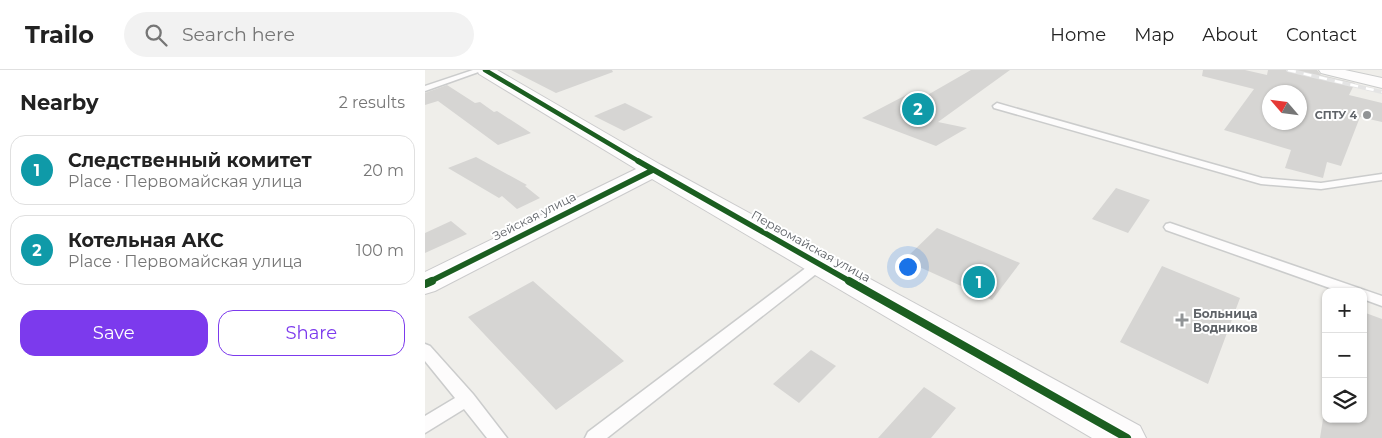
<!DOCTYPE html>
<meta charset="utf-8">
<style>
:root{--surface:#fff;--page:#f2f2f2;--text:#222;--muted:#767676;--line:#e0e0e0;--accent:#7c3aed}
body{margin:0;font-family:Montserrat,sans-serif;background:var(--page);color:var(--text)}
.controls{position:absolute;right:15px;bottom:15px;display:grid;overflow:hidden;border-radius:10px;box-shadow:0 1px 4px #0004}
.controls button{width:45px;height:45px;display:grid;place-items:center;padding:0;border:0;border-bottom:1px solid var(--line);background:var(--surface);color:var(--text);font:25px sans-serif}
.compass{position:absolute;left:837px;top:15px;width:45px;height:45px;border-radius:50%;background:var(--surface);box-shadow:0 1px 4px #0004;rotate:298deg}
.you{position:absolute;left:482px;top:196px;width:18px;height:18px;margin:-12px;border:4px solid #fff;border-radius:50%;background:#1a73e8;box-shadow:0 0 0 8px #1a73e833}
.badge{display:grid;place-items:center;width:32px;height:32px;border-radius:50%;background:var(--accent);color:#fff;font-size:16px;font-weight:700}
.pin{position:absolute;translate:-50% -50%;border:2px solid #fff;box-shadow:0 1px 5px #0006}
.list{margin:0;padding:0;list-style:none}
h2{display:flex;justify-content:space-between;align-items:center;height:65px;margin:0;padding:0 20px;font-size:21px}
h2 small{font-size:16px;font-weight:400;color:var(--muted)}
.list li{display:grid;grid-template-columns:32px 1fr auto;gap:15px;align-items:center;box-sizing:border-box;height:70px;margin:0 10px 10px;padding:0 10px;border:1px solid var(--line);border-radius:15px}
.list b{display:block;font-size:19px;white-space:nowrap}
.list p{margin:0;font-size:16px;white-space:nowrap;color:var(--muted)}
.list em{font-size:16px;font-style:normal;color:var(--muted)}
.actions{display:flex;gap:10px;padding:15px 20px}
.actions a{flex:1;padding:11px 0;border:1px solid var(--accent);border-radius:15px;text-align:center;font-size:18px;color:var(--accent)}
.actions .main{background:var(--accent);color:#fff}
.icon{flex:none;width:28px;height:28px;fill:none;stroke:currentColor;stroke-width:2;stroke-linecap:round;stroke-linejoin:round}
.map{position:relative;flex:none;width:957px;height:368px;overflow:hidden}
header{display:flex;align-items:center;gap:30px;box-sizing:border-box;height:70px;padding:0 25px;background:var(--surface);border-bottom:1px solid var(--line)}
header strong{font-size:24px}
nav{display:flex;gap:28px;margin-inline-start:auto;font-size:18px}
.search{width:350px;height:45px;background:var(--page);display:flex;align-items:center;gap:12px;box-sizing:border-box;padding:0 18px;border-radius:28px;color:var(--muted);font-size:19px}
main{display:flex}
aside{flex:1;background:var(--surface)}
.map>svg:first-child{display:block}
.building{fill:#d6d5d3;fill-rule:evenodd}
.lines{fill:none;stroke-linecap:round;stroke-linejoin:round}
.lane-casing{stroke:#cbcccc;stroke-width:3}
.street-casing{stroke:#cbcccc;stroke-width:2}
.secondary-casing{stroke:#cacacb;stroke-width:2}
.lane{fill:#fdfcfc;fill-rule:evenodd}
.street{fill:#fdfcfc;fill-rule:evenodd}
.secondary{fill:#fdfcfc;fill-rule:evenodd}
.rail-casing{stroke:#e4e4e4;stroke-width:4}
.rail{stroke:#fff;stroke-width:2.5;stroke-dasharray:8;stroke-linecap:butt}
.cycleway-far2-casing{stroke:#fff;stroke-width:7}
.cycleway-far1-casing{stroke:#fff;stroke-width:9}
.cycleway-casing{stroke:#fff;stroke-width:11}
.cycleway-far2{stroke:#1b5e20;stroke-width:4.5}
.cycleway-far1{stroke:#1b5e20;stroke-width:5.5}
.cycleway{stroke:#1b5e20;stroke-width:8}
.poi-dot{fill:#919496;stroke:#fff;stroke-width:2}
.labels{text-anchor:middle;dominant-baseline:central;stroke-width:4;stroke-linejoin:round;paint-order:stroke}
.far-poi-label{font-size:11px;font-weight:bold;fill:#5f6368;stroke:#fff;text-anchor:end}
.street-label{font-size:12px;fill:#5f6368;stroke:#fff}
.poi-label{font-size:12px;font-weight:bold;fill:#5f6368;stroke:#fff;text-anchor:start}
</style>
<header>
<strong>Trailo</strong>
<div class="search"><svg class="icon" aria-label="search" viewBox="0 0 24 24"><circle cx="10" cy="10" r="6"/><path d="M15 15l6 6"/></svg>Search here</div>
<nav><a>Home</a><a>Map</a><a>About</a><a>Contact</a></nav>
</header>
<main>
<aside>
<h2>Nearby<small>2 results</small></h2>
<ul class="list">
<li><span class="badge" style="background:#0f9aa8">1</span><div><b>Следственный комитет</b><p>Place · Первомайская улица</p></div><em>20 m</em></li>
<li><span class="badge" style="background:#0f9aa8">2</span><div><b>Котельная АКС</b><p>Place · Первомайская улица</p></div><em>100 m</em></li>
</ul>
<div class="actions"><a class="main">Save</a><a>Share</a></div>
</aside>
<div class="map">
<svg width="957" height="368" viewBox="0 0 957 368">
<rect width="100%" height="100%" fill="#efeeea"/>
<path class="building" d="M86 0H187L188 2 131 23Z
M546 0H585L513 52 542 58 511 76 437 48 485 23 499 27Z
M778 0H820L842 5 843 0H892L896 5 930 13 924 25 957 33V52L935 47 916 96 902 92 898 108 860 98 866 80 799 60 829 19 777 6ZM844 22H874V52H844Z
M22 15 50 33 55 32 69 42 72 41 106 63 73 75 13 31 0 35V23Z
M200 33 228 47 199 61 169 46Z
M51 87 102 115 100 116 115 128 92 139 77 126 74 128 23 98Z
M691 118 725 130 703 163 667 149Z
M26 151 42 164 0 183V163Z
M512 158 595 193 567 230 479 190Z
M737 196 815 228 783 314 695 272Z
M108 211 199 291 131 340 43 247Z
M938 242 957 249V368H895L898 349H938Z
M386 280 411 296 374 333 348 314Z
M499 317 531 338 506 368H453Z"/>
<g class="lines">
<g class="lane-casing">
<path id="lane" d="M48 0H59L0 21V16Z
M572 33 837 108 896 113 957 104V110L896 119 836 114 569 38 568 36Z
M745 153 957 226V236L938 229V222H916L741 160 739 157 741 154Z
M395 190 400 191 401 194 400 197 182 368H160L163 362 390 191Z
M0 274 5 276 48 324 82 368H62L39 339 0 363V346L30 328 0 291Z"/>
</g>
<g class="street-casing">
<path id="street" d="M894 0H920L957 8V18L896 3Z"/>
</g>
<g class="secondary-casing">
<path id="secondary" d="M52 0H72L236 95 715 356 721 368H667L227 109 10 221 0 224V202L211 99 54 4Z"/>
</g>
<use href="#lane" class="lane"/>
<use href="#street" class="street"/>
<use href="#secondary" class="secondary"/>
<g class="rail-casing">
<path id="rail" d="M863 0 957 22"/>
</g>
<use href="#rail" class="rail"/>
<g class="cycleway-far2-casing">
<path id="cycleway-far2" d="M60 0 215 92"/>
</g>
<g class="cycleway-far1-casing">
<path id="cycleway-far1" d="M213 91 426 212
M4 212 228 100"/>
</g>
<g class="cycleway-casing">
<path id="cycleway" d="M424 211 702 368
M0 214 7 211"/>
</g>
<use href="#cycleway-far2" class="cycleway-far2"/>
<use href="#cycleway-far1" class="cycleway-far1"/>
<use href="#cycleway" class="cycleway"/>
</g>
<g class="poi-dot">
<circle cx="942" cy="45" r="5"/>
<path d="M754.5 242.5h5v5h5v5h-5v5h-5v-5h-5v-5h5z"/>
</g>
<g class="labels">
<g class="far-poi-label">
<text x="932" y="45">СПТУ 4</text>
</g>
<g class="street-label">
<text transform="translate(109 146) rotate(-27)">Зейская улица</text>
<text transform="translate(386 176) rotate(29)">Первомайская улица</text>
</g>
<g class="poi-label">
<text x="768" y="243">Больница<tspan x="768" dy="14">Водников</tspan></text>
</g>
</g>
</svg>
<div class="controls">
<button>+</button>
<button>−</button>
<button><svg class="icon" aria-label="layers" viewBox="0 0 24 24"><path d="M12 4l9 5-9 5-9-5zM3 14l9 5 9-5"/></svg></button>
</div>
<svg class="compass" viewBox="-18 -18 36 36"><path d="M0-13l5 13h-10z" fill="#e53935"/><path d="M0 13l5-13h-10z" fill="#767676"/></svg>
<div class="you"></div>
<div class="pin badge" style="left:554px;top:212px;background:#0f9aa8">1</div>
<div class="pin badge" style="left:493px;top:39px;background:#0f9aa8">2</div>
</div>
</main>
